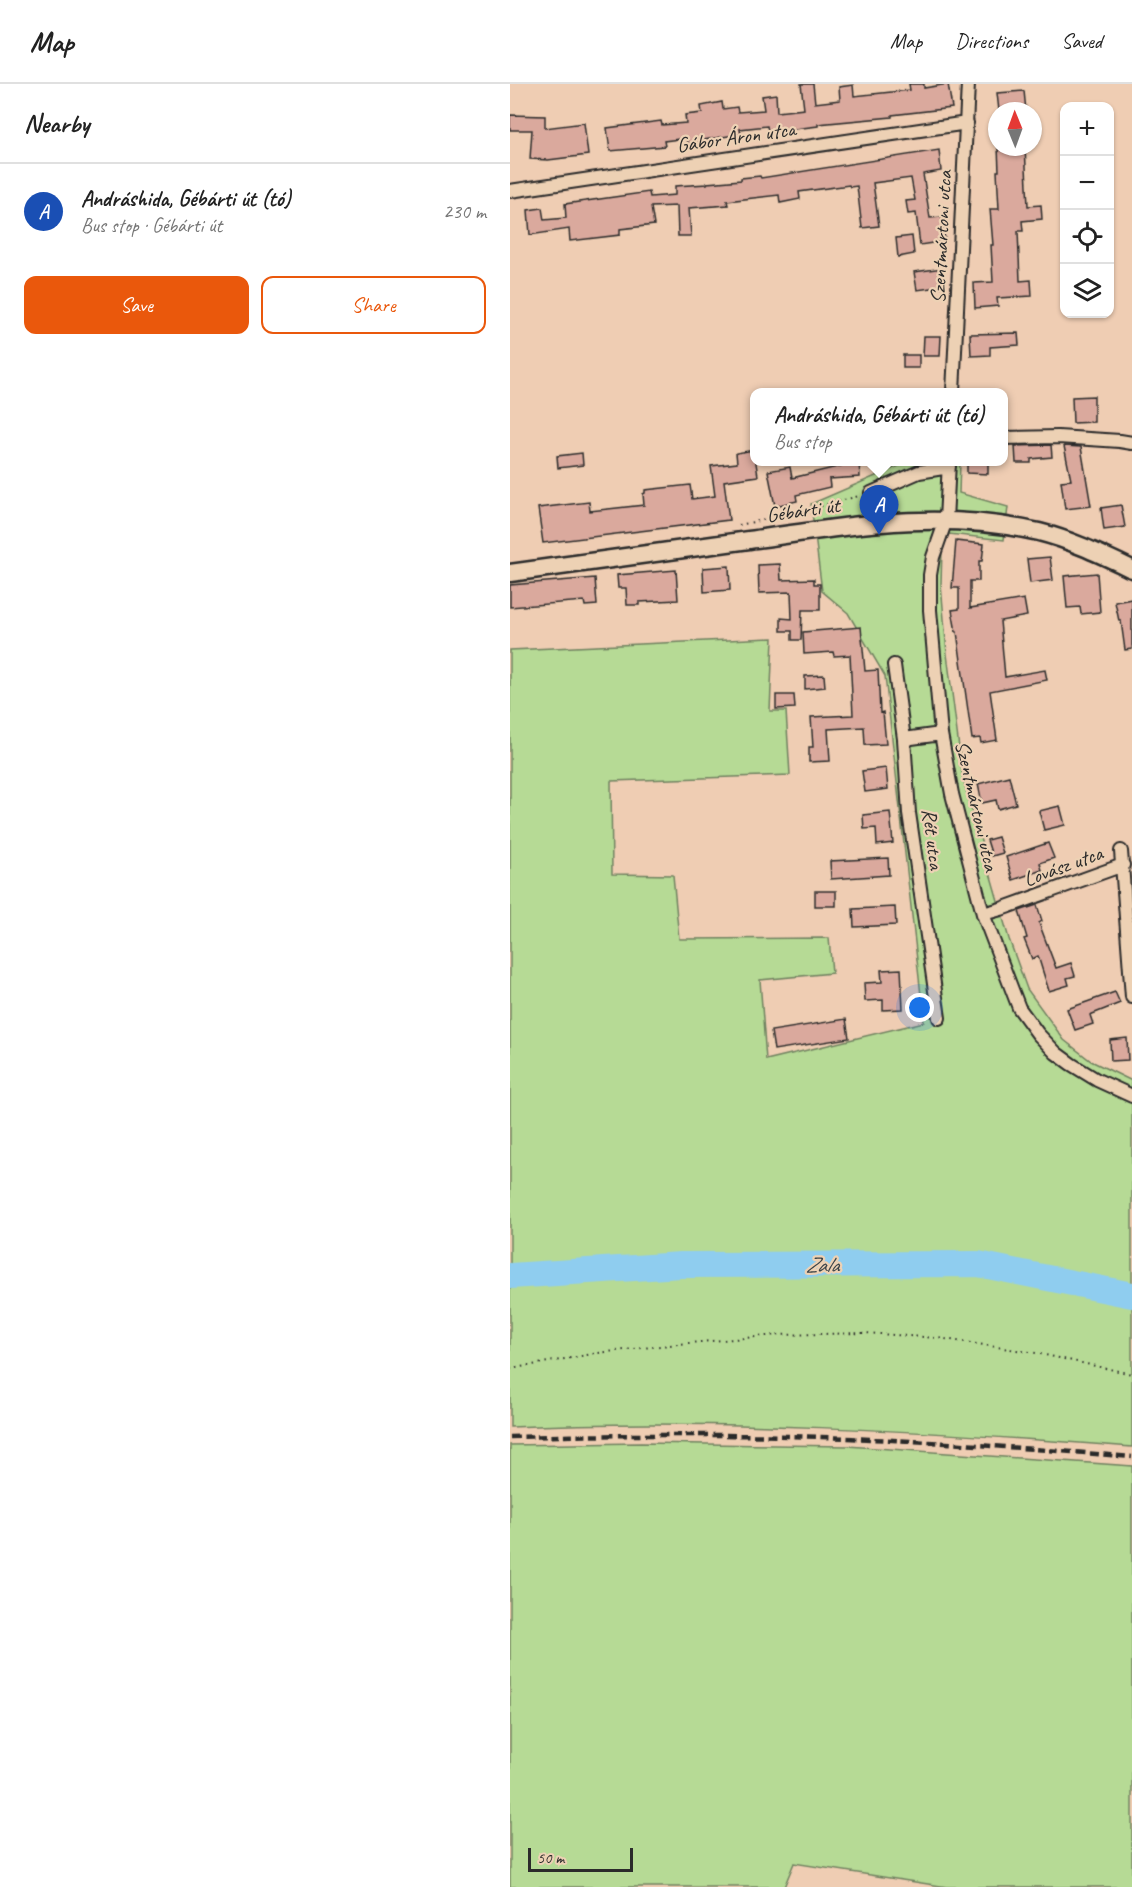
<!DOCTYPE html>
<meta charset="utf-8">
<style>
:root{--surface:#fff;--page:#f6f6f6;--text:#222;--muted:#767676;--line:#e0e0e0;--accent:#ea580c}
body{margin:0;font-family:Caveat,sans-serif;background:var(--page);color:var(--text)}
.controls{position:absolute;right:18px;top:18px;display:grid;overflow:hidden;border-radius:12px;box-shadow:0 2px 4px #0004}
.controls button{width:54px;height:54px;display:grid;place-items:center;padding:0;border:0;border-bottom:2px solid var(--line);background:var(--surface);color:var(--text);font:30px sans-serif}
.compass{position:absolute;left:478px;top:18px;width:54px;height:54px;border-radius:50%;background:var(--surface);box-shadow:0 2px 4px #0004;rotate:359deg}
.scale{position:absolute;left:18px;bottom:15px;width:105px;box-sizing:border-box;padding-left:6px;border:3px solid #2b2b2b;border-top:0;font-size:16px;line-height:21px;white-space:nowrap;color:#2b2b2b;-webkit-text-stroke:4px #edd1b4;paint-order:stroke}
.you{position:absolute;left:410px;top:924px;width:21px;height:21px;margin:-15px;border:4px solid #fff;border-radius:50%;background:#1a73e8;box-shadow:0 0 0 9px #1a73e833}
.badge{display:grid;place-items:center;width:39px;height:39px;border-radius:50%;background:var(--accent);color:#fff;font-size:20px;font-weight:700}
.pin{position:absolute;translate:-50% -50px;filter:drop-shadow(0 2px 3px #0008)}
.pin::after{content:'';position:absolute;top:32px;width:21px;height:18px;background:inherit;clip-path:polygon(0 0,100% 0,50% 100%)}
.popup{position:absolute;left:240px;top:304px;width:258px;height:78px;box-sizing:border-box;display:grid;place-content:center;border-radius:12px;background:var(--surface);filter:drop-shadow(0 2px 4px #0005);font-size:20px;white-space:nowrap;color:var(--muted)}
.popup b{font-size:22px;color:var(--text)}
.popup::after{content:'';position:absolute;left:50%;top:100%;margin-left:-12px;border:12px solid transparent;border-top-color:var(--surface)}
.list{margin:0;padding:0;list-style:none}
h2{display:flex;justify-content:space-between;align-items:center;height:78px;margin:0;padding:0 24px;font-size:26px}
h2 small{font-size:20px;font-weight:400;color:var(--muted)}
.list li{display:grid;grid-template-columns:39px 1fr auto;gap:18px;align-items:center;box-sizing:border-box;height:96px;padding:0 24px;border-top:2px solid var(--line)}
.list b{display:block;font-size:22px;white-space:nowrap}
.list p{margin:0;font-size:20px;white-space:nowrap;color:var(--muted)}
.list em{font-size:20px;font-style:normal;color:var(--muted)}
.actions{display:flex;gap:12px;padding:18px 24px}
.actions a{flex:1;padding:14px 0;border:2px solid var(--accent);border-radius:12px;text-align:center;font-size:21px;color:var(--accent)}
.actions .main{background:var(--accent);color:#fff}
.icon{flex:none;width:33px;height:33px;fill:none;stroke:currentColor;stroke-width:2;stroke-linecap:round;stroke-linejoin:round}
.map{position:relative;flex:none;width:622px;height:1803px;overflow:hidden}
header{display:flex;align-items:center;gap:36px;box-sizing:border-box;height:84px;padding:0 30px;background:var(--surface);border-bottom:2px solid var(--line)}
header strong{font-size:28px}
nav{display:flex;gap:33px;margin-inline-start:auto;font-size:21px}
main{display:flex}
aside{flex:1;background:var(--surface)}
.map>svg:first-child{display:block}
.green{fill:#b6da95;stroke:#708260;stroke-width:1.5}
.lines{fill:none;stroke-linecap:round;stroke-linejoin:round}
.river{stroke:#8fcdef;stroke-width:26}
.building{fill:#daa99d;stroke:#2b2b2b;stroke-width:1.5}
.minor-casing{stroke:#2b2b2b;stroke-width:16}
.secondary-casing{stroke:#2b2b2b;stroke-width:21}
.path{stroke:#2b2b2b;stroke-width:2;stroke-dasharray:1.5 4.5;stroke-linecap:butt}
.minor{stroke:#edd1b4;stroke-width:12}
.secondary{stroke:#edd1b4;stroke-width:16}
.rail{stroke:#2b2b2b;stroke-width:4.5;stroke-dasharray:9 4.5;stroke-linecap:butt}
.labels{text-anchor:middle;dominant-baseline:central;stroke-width:4.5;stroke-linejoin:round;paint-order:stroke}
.street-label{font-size:21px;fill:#2b2b2b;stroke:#edd1b4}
.water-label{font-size:22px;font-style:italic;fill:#3a4348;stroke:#edd1b4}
</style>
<header>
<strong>Map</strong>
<nav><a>Map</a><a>Directions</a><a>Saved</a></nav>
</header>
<main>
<aside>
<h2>Nearby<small></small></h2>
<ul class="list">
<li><span class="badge" style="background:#1a4fb4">A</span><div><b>Andráshida, Gébárti út (tó)</b><p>Bus stop · Gébárti út</p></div><em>230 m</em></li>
</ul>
<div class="actions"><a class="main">Save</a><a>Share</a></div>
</aside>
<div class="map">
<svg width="622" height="1803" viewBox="0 0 622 1803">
<rect width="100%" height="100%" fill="#efcdb3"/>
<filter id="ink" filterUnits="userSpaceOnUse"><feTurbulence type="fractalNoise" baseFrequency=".0167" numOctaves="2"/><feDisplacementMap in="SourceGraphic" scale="12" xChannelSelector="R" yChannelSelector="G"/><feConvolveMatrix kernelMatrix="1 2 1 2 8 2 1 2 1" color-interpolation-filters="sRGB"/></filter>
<g filter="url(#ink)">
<path class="green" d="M398 378H450L449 409 498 423 494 456 439 450 432 465 431 500 437 570 453 695 499 855 517 905 554 956 581 977 622 997V1363C415 1347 208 1334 0 1343V566L263 554 260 627H276L280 691 101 697 102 790 163 791 169 855 319 854 322 889 250 896 256 976 414 938 375 592 338 529 312 507 301 420Z
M131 1359 337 1362 622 1382V1803H437L284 1779 274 1803H0V1361Z"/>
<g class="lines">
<path class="river" d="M0 1192 171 1181 468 1180 622 1211"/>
</g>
<path class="building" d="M291 0H303L305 19 330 16 329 3 343 1 344 12 400 6 399 0H414V4L438 0 442 24 382 31V33L308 40V42L284 45 258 47 257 42 230 45 231 50 194 56V58L178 60 177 54 154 57 155 62 100 67 97 44 151 37 152 41 176 39 175 31 192 29 191 22 212 18 213 25 227 23 228 28 254 26 252 12 266 10 267 28 294 25Z
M514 7 516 27H489L487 9Z
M0 31 35 32V44L74 39 78 71 38 76 20 75 22 46H0Z
M488 63H515L518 122 531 121 532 135 512 137 513 147H508L510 197 521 196 522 212 487 214 488 222 465 224 464 199 483 198 481 161H483L480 125H489L487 87H489Z
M429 66 431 87 413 90 420 134 432 133 435 157 410 161 406 129 398 130 396 117 405 116 401 94 363 99 369 142 352 144 347 102 340 103 339 101 289 108 290 115 270 119 269 111 217 117 218 121 179 124 181 152H168L167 122 141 123 144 141 110 145V151L60 157 59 145 20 151 18 126 32 124 34 136 56 134 55 120 139 108 140 113 165 111V102L197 100V99L231 96V94L250 92 251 94Z
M402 152 404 170 388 173 386 154Z
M433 184 435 202 407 206 404 188Z
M508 249 509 261 480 263V271L461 272 460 250Z
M414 252H431L430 272H413Z
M393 271H409V284H393Z
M584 312V338L563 339 562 313Z
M541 361 542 373 521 375V379H506L505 362Z
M554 362 571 363 581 422 555 425 551 397 561 396Z
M244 366 248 392 214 397 219 436 33 459 28 424 79 418 80 427 134 421 133 410 135 409V406L180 401 182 415 205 412 201 382 227 379 226 369Z
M72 369 73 381 48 384 47 372Z
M330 378H349L350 393 319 395 320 403 286 411 287 417 265 422 258 387 280 383 282 394 331 382Z
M457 378H478V390L457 389Z
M611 421 615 443 594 446 591 424Z
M446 457 474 460 472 477H469V497H460V524L514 515 517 532 490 537 495 593 535 586 537 596 480 607 487 656 471 659 470 654 462 655 447 548H446L442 526 449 525V504H442Z
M540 473 543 496 520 499 517 475Z
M270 480 271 496 304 495V500H310V526H292L291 556H282V547H271V534L282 535 281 508 249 509 248 481Z
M219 482 220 506 194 508 193 484Z
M166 486 168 516 129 518V521H117L116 504H108L107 491Z
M587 489 590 528 571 530 570 523 557 524 554 492Z
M85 494 87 521 75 522 74 517 0 523V501Z
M622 515V565L615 566 611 537H609L605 518Z
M351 543 355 587 368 586 370 629 373 628 376 660 355 661 354 643 318 645 320 677 299 678V663H303L301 633 343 631 340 571 324 572 323 568 294 570 293 548Z
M314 591 315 603 295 605V592Z
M266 611H284L285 624 266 625Z
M376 684 378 705 355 708 352 687Z
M499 692 506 720 488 725 486 716 472 719 468 700Z
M550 722 555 741 534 746 529 727Z
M380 728 383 759 367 761 366 744 354 745 353 731Z
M488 753 493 769 482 772 477 756Z
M538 759 544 774 530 779 532 786 503 796 496 773Z
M378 774 379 791 321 795 320 777Z
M305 807H326V822H305Z
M527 821 532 837 529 839 546 884 561 879 565 892 557 894 559 901 539 907 528 872 522 875 514 855 517 854 509 827Z
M385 823 386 841 344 843 343 825Z
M391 885 393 925 373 926V916L355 917 354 899 372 898 371 886Z
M605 908 610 919 580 931 583 940 565 946 557 925Z
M336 935 339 954 264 966 261 947Z
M617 954 618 976 601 977 600 956Z"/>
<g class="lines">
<g class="minor-casing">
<path id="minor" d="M0 107 457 39
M443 308 458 0
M494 354 548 353 610 357 622 359
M439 378 436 436 423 473 420 491V526L431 650 442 710 473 830 509 924 528 950 546 969 561 980 587 996 622 1012
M361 409 409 388 439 383
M384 581 394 655 399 729 429 934
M394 655 431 650
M611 767 622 913
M473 830 491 825 613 781"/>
</g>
<g class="secondary-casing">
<path id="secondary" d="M0 489C80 478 160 467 239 456 340 442 427 425 529 448 561 456 592 471 622 485"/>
</g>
<path class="path" d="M229 441 272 432 349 412
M0 1285 88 1269 168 1260 268 1251 355 1249 428 1254 526 1269 622 1290"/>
<use href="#minor" class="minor"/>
<use href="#secondary" class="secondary"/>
<path class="rail" d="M0 1353C92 1351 185 1350 277 1352 392 1355 507 1363 622 1373"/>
</g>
</g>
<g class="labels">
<g class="street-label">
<text transform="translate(226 53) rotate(-8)">Gábor Áron utca</text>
<text transform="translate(431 153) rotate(-87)">Szentmártoni utca</text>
<text transform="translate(293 426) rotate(-8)">Gébárti út</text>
<text transform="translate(467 722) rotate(77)">Szentmártoni utca</text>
<text transform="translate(423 755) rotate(83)">Rét utca</text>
<text transform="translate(553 782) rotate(-20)">Lovász utca</text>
</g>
<g class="water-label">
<text x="312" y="1181">Zala</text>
</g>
</g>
</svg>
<div class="controls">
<button>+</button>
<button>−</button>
<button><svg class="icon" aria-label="locate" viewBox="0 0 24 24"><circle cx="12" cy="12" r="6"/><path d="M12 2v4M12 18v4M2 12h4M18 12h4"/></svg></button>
<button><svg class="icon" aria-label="layers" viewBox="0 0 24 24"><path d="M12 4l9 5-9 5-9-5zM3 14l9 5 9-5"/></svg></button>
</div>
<svg class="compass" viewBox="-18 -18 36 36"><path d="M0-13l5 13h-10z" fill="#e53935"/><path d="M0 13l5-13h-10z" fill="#767676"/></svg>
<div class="scale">50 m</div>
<div class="you"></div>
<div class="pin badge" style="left:369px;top:451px;background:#1a4fb4">A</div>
<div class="popup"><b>Andráshida, Gébárti út (tó)</b>Bus stop</div>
</div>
</main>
